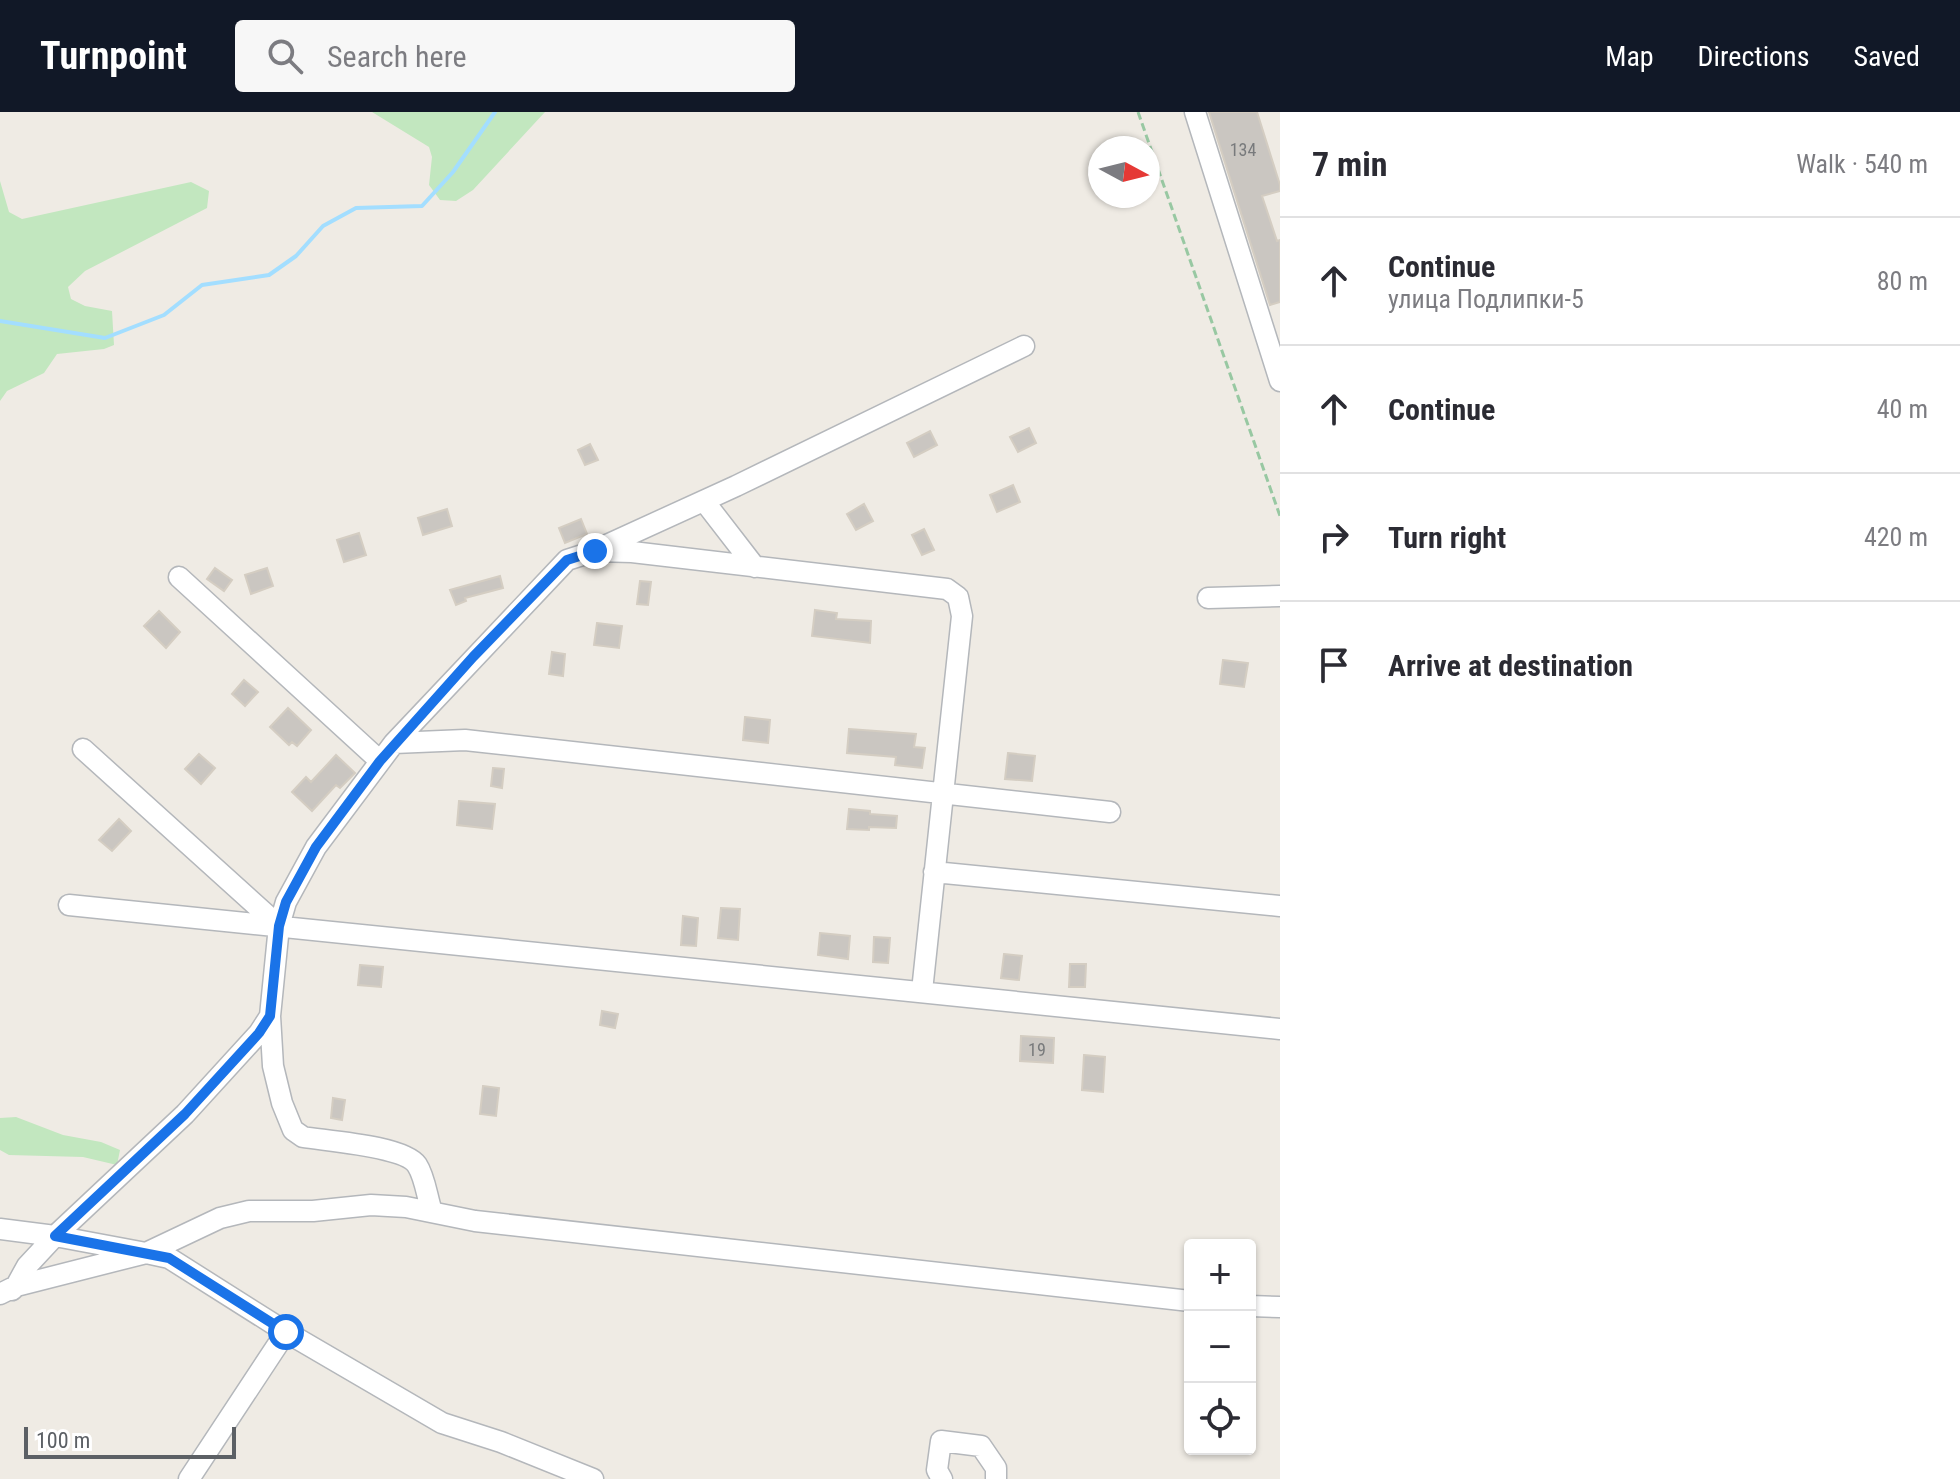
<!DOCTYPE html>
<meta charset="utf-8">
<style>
:root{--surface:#fff;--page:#f7f7f7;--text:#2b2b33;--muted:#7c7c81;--line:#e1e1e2;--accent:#111827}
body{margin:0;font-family:"Roboto Condensed",sans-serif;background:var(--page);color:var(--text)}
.controls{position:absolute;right:24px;bottom:24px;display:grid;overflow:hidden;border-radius:8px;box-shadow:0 2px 6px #0004}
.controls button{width:72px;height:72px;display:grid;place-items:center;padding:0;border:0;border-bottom:2px solid var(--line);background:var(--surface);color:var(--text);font:40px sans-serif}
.compass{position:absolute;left:1088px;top:24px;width:72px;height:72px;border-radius:50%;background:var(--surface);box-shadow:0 2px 6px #0004;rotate:97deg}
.scale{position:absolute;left:24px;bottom:20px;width:212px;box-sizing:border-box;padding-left:8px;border:4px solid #5c6065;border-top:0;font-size:22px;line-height:28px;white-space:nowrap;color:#5c6065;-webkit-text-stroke:6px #fff;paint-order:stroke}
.stop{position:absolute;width:24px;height:24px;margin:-18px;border:6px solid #1a73e8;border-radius:50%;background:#fff}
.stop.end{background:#1a73e8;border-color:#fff;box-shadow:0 2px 8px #0008}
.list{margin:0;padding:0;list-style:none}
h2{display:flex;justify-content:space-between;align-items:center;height:104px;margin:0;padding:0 32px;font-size:34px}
h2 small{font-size:26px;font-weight:400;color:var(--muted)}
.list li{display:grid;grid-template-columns:52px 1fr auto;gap:24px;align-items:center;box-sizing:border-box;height:128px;padding:0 32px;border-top:2px solid var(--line)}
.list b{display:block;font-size:30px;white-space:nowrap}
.list p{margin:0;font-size:26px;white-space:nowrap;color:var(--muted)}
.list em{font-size:26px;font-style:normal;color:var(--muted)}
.icon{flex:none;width:44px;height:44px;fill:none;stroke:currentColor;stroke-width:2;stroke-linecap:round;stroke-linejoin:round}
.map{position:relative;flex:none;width:1280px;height:1367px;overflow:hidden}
header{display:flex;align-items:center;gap:48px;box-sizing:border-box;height:112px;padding:0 40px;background:var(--accent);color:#fff}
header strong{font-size:38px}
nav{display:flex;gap:44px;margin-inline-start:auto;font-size:28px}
.search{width:560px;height:72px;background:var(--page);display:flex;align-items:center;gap:20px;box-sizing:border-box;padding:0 28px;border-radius:8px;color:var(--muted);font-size:30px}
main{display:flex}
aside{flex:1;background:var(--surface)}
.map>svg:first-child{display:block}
.green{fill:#c2e7bf}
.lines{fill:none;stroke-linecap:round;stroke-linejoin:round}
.stream{stroke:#a3deff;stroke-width:4}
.building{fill:#cac6c1;stroke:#d4cdc2;stroke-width:2}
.minor-casing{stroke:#b4b7bb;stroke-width:23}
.path{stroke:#98c8a2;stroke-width:3;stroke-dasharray:8 4;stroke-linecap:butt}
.minor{stroke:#fff;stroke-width:20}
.route{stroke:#1a73e8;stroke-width:10}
.labels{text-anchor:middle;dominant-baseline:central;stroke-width:6;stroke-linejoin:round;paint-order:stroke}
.number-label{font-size:18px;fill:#787a7c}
</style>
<header>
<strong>Turnpoint</strong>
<div class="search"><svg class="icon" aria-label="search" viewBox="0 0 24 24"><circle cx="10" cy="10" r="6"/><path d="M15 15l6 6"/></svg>Search here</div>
<nav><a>Map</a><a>Directions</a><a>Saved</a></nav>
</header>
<main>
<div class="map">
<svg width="1280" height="1367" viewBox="0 0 1280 1367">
<rect width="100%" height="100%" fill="#efebe4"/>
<path class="green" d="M372 0H545L473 78 456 89 440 88 429 73 432 45 429 35Z
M0 69 9 100 22 107 191 70 209 79 207 96 85 159 68 175 71 187 85 194 112 199 114 233 104 237 57 242 44 261 7 279 0 289Z
M16 1005 63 1023 101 1030 120 1038 117 1053 83 1045 9 1043 0 1038V1006Z"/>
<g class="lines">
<path class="stream" d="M0 209 105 226 164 203 202 173 269 163 296 144 323 114 356 96 422 94 453 60 495 0"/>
</g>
<path class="building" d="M1209 0H1257L1280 73V79L1262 84 1277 129 1280 128V190L1270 193Z
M1029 316 1036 331 1018 340 1010 325Z
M930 319 937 333 914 345 907 331Z
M590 332 598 348 585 353 578 338Z
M1013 373 1020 390 997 400 990 383Z
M864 392 873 409 856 418 847 402Z
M447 397 452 414 423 423 418 406Z
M581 407 587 422 565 431 559 416Z
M924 417 934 438 922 443 912 423Z
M359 421 366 443 344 450 337 428Z
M215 456 232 468 224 479 207 467Z
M267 456 273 474 251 482 245 463Z
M500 464 503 476 465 486 466 489 456 493 450 478Z
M640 469 651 470 648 493 637 492Z
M815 498 837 501 836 507 871 509 870 531 812 524Z
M159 499 180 520 166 536 144 514Z
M597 511 622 514 619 536 594 533Z
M552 540 565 542 563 564 549 562Z
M1223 548 1248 551 1244 575 1220 572Z
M244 568 258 580 245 594 232 582Z
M288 596 311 618 297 634 292 630 289 633 270 615Z
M745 605 770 608 768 631 743 628Z
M849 617 916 622 914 635 925 636 922 656 895 653 896 645 847 641Z
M1008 641 1035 644 1032 669 1005 667Z
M199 642 215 656 201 672 185 657Z
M336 643 355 661 340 676 336 673 312 699 292 680 306 665 311 670Z
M493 656 504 657 502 676 491 674Z
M459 689 495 692 492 717 457 713Z
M849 697 870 699V702L897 704 896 716 869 715V718L847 717Z
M119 707 131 719 112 739 99 728Z
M721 796 740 797 738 828 718 826Z
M683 804 698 806 696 834 681 833Z
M820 821 850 824 848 847 818 843Z
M874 825 890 826 888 851 873 850Z
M1004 842 1022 844 1019 868 1001 866Z
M1070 852H1086L1085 875H1069Z
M360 853 383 855 381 875 358 873Z
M602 899 618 902 615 916 600 913Z
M1021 924 1054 926 1053 951 1020 949Z
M1084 943 1105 945 1103 980 1082 978Z
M483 974 499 976 496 1004 480 1002Z
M333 986 345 988 342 1008 331 1006Z"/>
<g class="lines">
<g class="minor-casing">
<path id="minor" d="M1195 0 1280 269
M704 389 755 455
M598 437 736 374 1024 234
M179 465 380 649
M1208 486 1280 484
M394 631 465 628 1110 700
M83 637 279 814
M934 760 1280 794
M69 793 1280 917
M270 904 273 954 282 991 293 1018 303 1025C327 1029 404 1034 417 1053 425 1065 427 1085 432 1100
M0 1117 55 1124 146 1141 220 1106 249 1099H313L371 1093 406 1095 475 1109 1190 1189
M12 1178 16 1174 146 1141 169 1146 286 1220 442 1311 501 1330 593 1367
M0 1182 16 1174 27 1154 55 1124 185 1002 259 921 270 904 279 814 286 790 316 735 394 631 567 448 595 439 632 440 947 477 958 485 962 504 922 879
M1250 1194 1280 1195
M189 1367 286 1220
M942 1367 937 1358 941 1329 981 1334 996 1356V1367"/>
</g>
<path class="path" d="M1138 0 1280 404"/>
<use href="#minor" class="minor"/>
</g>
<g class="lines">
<path class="route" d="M286 1220 169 1146 55 1124 185 1002 259 921 270 904 279 814 286 790 316 735 380 649 473 545 567 448 595 439"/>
</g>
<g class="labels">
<g class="number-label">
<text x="1243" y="37">134</text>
<text x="1037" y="937">19</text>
</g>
</g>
</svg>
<div class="controls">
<button>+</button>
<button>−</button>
<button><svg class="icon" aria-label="locate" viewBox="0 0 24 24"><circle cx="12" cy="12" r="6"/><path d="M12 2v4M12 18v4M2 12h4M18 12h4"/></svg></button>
</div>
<svg class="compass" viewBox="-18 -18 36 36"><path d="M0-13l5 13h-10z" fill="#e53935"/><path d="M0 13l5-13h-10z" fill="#7c7c81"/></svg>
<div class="scale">100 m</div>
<div class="stop" style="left:286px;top:1220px"></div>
<div class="stop end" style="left:595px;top:439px"></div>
</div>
<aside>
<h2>7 min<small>Walk · 540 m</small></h2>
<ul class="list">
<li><svg class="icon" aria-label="ahead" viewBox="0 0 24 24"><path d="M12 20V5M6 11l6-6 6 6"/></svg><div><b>Continue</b><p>улица Подлипки-5</p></div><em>80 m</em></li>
<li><svg class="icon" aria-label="ahead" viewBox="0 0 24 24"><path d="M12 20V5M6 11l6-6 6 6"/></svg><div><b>Continue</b></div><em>40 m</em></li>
<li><svg class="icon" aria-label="right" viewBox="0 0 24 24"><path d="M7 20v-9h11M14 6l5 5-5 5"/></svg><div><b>Turn right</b></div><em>420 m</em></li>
<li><svg class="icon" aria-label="arrive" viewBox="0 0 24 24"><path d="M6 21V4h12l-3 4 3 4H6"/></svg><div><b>Arrive at destination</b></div></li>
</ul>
</aside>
</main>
